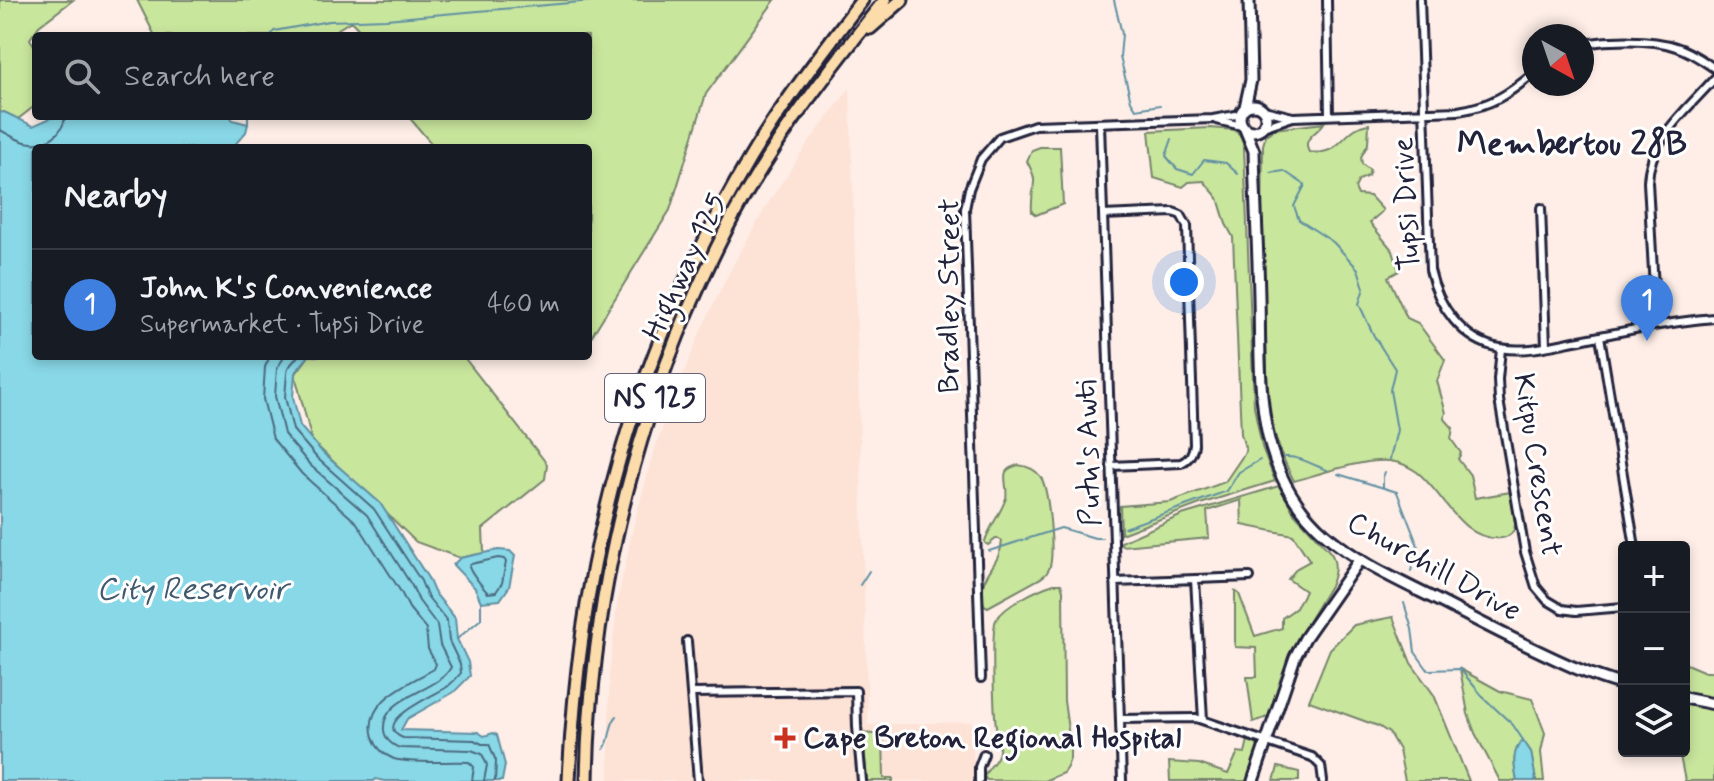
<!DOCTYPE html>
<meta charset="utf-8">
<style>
:root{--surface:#171b24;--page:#242831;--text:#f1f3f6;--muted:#9ea1a6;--line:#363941;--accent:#ea580c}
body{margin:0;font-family:Mynerve,sans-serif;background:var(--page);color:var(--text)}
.controls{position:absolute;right:24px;bottom:24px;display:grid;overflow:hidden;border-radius:8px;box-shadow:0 4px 12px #0003}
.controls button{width:72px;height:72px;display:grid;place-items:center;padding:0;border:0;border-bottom:2px solid var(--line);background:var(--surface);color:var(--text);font:40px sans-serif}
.compass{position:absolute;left:1522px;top:24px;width:72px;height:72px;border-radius:50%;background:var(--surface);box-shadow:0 4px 12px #0003;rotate:140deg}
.you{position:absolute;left:1184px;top:282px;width:28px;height:28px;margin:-20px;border:6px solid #fff;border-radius:50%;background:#1a73e8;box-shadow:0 0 0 12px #1a73e833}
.badge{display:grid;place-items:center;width:52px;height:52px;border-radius:50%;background:var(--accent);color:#fff;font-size:26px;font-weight:700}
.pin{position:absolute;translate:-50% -66px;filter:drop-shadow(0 2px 4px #0008)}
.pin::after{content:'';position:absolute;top:42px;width:28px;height:24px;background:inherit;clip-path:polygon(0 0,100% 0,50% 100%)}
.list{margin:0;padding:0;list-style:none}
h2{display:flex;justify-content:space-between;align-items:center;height:104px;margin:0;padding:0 32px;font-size:34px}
h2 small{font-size:26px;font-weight:400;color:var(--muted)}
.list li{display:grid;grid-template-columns:52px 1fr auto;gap:24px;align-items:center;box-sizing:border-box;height:112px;padding:0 32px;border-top:2px solid var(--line)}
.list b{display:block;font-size:30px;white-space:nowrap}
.list p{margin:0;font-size:26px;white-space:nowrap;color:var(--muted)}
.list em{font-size:26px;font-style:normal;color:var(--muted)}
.icon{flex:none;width:44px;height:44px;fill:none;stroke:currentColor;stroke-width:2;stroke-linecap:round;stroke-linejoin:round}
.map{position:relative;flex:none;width:1714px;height:781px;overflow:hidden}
.search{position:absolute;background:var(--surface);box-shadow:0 4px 12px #0003;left:32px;top:32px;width:560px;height:88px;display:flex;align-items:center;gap:20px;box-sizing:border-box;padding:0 28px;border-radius:8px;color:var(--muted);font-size:30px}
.panel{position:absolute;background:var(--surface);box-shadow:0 4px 12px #0003;left:32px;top:144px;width:560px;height:216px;border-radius:8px}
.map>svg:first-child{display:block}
.built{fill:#fde2d6}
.green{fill:#c9e69d;stroke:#76846c;stroke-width:2}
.water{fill:#89d8e7;stroke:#608fa2;stroke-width:2}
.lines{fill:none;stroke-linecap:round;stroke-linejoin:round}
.shore{stroke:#4b6b80;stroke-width:2}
.stream{stroke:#608fa2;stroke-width:2}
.street-casing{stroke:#22223b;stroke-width:12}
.secondary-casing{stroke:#22223b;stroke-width:15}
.highway-casing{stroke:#22223b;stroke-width:17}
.street{stroke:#fff;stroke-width:6}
.secondary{stroke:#fff;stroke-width:9}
.highway{stroke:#fddcac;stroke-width:11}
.poi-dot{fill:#c8321e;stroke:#fff;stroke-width:3}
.labels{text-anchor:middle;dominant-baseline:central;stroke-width:6;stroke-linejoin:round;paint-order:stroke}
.shield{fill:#fff;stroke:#646476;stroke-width:2}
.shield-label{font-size:28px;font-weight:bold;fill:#22223b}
.street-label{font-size:30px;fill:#22223b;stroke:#fff}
.poi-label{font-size:30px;font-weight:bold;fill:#22223b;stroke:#fff;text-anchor:start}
.water-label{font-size:32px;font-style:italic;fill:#41596f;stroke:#fff}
.quarter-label{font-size:34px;font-weight:bold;fill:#22223b;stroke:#fff}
</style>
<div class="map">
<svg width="1714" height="781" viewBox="0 0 1714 781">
<rect width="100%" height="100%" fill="#feeee7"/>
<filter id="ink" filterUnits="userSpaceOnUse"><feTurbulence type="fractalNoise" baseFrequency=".0125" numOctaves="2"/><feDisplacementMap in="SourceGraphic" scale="16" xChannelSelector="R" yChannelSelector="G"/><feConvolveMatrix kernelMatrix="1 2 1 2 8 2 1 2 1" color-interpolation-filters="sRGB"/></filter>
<g filter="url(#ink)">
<path class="built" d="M850 88 868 725 972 722 974 781H609V674L618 599 634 524 653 454 677 389 703 326 733 265 767 205 806 146Z"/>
<path class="green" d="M0 0H73L39 26 30 39 36 48V105L18 119 4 112 0 113Z
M137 0H775L706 94 670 210 591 337 588 339V148H435L408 116H588V36H365L351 21 327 36H155Z
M1324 123C1318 133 1301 138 1309 152 1343 157 1342 127 1369 124L1368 144 1361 157 1362 164 1370 170 1368 176 1359 180 1355 188 1358 195 1370 196 1383 210C1379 216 1374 217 1370 223L1393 251 1399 271 1388 277 1407 318 1418 323 1445 360 1437 381 1446 413 1444 418 1453 428 1451 439 1461 453 1458 459 1470 475 1475 498 1511 492C1513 508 1524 536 1501 538 1461 542 1444 493 1417 472 1411 468 1403 463 1395 462 1370 456 1320 474 1294 481 1280 454 1271 429 1268 399L1262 221 1263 145 1266 135 1274 129Z
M1210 128 1235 130 1241 137 1244 147 1254 406 1262 447 1275 481 1200 504 1121 534 1120 506 1170 502 1225 482 1246 451 1241 434 1233 237 1226 224 1218 198 1204 181 1189 182 1183 187 1154 178 1149 131Z
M1040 147H1060L1063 204 1036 215 1032 212C1031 202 1033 193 1034 182 1035 175 1030 168 1027 161L1032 150Z
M309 356H463L547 464 545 479 483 529 484 553 460 558 416 542 312 441 295 375Z
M1018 465C1026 466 1034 468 1040 476 1049 487 1055 556 1049 569 1047 574 1045 575 1041 578L988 607 984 605C976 573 1000 569 1002 541L997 538 988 545 985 543V541C990 526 1001 513 1006 498 1008 490 1003 477 1006 472 1009 467 1013 467 1018 465Z
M1279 486 1294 513 1331 553C1337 564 1335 573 1331 584L1299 637 1290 656 1273 712 1265 718 1253 722 1247 677H1257L1256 648 1235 647V591L1239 594 1255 636 1282 628V618L1296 608 1305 591 1288 579 1297 568 1310 561 1293 535 1242 525 1241 500 1207 511 1209 538 1122 546 1121 542 1182 515Z
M1054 584H1061L1063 590 1064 701 1070 744V759L1067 767 1063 773 1044 781 987 780 984 777C987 767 998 762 999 751 1000 743 997 734 996 726 994 712 991 629 996 620 1005 605 1038 589 1054 584Z
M1393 617 1411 663 1434 695 1469 781H1405L1399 750 1389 733 1378 726 1309 701 1330 649 1354 625Z
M1684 663 1705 672H1714V781H1685L1679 751H1684Z
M1460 669 1500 691 1532 699 1545 733 1541 752 1544 781H1536L1531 752 1523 741C1511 752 1514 766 1517 781H1500L1475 733 1468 714Z
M863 733 883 735 884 778H893V781H867Z
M1248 740 1257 745 1259 751 1249 781H1170L1169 762 1199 764 1228 774 1238 752 1245 753Z
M1278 767 1299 772V781H1274Z"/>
<path class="water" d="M4 112 33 126 55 116H230L233 120 248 124 246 132 232 148H36V356H309L295 373 293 397 300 426 323 453 380 503 428 578 434 592 455 618 457 639 468 662 470 676 454 692 407 719 401 730 478 732 484 736 493 733 497 735 505 765 502 781H384L376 779 374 781H0V113Z
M498 550 510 551 515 556 509 587 500 600 481 602 475 588 453 565 460 558Z
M1523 740 1531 752 1536 781H1517C1514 766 1511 751 1523 740Z"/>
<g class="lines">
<path class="shore" d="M0 130C10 135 21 143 32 143 48 145 64 132 65 116
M270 356 265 367 263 399 273 439 302 474 357 523 401 592 409 608 426 629 428 649 436 664 434 669C410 683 362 701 373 737 376 747 384 755 394 759 412 764 449 761 469 762L474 767 472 781
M285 356 277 368 275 396 284 434 310 465 367 515 412 586 419 601 437 625 440 645 451 667C439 692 381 696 384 730 385 740 392 745 400 748L471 750 482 754 487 765 484 781
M298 356 288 368 287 373 285 397 293 430 317 458 374 509 421 581 427 596 447 621 449 641 460 664 461 673C457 678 452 683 447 687 437 694 368 723 403 738L474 740 482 744H489L496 761 495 781
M498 558 504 559 506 562 502 583 496 592 488 593C484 589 470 571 469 566L471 564Z"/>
<path class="stream" d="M1114 0 1122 34 1120 57 1131 101 1136 109 1160 105
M270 36 274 31 329 21 386 19 604 0
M248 124V116
M1172 139 1166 156 1177 169 1193 174 1204 160 1226 163 1238 174
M1271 173 1284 171 1305 185 1294 206 1299 220 1333 242 1358 269 1364 288 1359 304 1374 336 1395 369 1390 390 1397 430 1390 459
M1285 457C1299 456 1313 465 1327 470
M1338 474 1397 492 1418 546 1411 571
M1383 487V477L1385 472
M1124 528 1227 491 1239 472 1260 460
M989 551 1061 528 1095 538H1102
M860 585 869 571
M1404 603 1412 629 1415 652 1428 670 1460 669 1484 698 1513 725 1523 740
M457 639 481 619V602
M604 749C612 739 608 725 617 716"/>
<g class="street-casing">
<path id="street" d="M1327 0 1329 115
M1420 0 1430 270C1438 306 1462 341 1500 348 1526 353 1554 345 1580 340 1624 331 1669 322 1714 318
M1582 44C1609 40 1650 38 1676 47 1690 51 1702 60 1714 68
M1264 110 1293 117 1458 111C1491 106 1509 94 1534 73
M1216 120 1242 126
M1100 124 1122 781
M1263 127 1293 117
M1541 208 1546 346
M1103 215 1173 212 1181 215 1187 226 1194 444C1193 453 1190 459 1181 463L1111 466
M1656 325 1648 182C1649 139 1688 109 1714 79
M1600 336 1635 547
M1501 349 1498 379 1499 400 1525 552 1536 587 1547 600 1562 609 1576 611 1624 607
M1195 579 1203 720
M1115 582 1250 577
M687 641 691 693
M981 678 965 209 969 189 981 159 1000 137 1035 125 1213 119 1241 114
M1120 719 1196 718 1312 757 1321 766 1323 781
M698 781 691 693 856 691 857 727 862 781
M979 781V767L984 754"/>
</g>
<g class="secondary-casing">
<path id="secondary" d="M1240 118a13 13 0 1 1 26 0a13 13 0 1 1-26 0Z
M1245 107 1251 80 1249 0
M1245 129 1254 151C1255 199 1258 248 1259 297 1261 384 1253 471 1325 534 1359 564 1402 582 1441 602 1470 617 1499 632 1528 646 1559 661 1590 676 1624 685
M1684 698 1714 704
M1253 781 1295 657 1305 638 1360 559"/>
</g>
<g class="highway-casing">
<path id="highway" d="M870 28 902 0
M569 781C579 554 634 354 750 158 783 103 823 51 862 0
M587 781C590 619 625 459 688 311 704 274 721 237 741 202 782 130 833 65 885 0"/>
</g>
<use href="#street" class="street"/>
<use href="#secondary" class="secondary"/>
<use href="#highway" class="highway"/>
</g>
</g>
<path class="poi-dot" d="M781 726h8v8h8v8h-8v8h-8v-8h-8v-8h8z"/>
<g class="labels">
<rect class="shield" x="605" y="374" width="100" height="48" rx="6"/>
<g class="shield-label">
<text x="655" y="398">NS 125</text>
</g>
<g class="street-label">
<text transform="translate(1407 204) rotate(-93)">Tupsi Drive</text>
<text transform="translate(685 267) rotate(-65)">Highway 125</text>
<text transform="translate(949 296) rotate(-90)">Bradley Street</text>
<text transform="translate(1089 453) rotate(-92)">Putu's Awti</text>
<text transform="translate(1537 465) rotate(81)">Kitpu Crescent</text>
<text transform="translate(1434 567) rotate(29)">Churchill Drive</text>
</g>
<g class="poi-label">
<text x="803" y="738">Cape Breton Regional Hospital</text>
</g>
<g class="water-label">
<text x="192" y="590">City Reservoir</text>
</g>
<g class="quarter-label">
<text x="1572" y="144">Membertou 28B</text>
</g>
</g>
</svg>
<div class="controls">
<button>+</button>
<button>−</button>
<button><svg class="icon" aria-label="layers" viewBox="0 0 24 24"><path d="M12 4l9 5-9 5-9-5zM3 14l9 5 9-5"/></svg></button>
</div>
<svg class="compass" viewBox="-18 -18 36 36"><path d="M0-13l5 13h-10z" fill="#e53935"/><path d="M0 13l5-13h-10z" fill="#9ea1a6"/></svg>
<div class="you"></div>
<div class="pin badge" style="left:1647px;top:341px;background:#3f7fe0">1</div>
<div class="search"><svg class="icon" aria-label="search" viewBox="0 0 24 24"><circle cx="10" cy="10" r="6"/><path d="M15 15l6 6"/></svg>Search here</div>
<section class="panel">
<h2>Nearby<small></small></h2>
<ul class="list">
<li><span class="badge" style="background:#3f7fe0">1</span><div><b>John K's Convenience</b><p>Supermarket · Tupsi Drive</p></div><em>460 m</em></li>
</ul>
</section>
</div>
